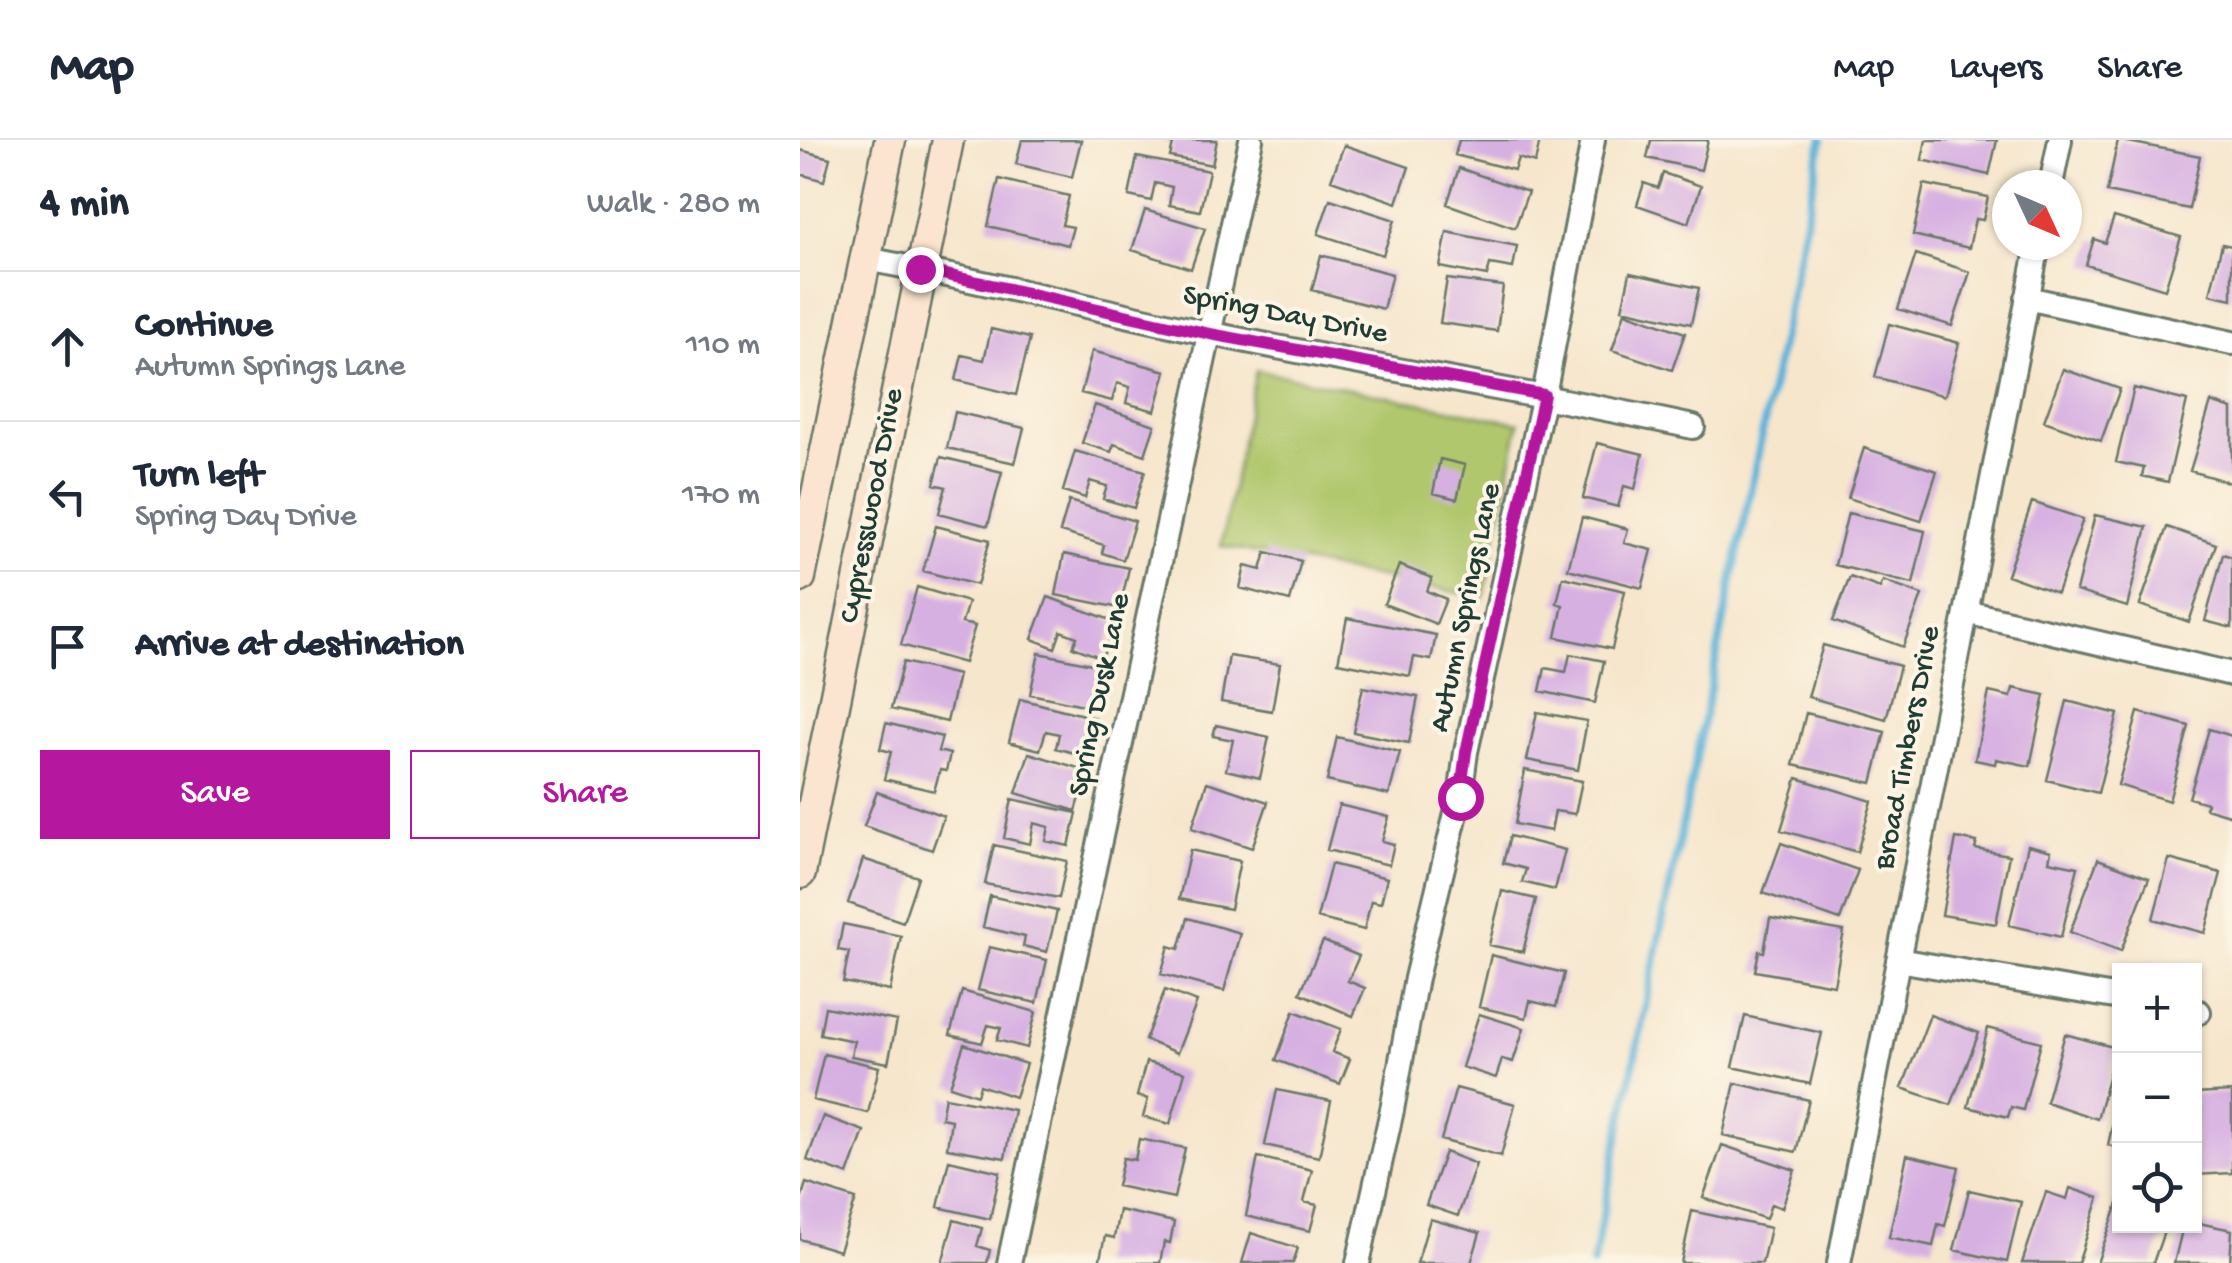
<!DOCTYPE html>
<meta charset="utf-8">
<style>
:root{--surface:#fff;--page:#f2f2f3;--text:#1f2937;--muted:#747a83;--line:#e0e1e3;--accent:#b5179e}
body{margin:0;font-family:"Gochi Hand",sans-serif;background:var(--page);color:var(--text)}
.controls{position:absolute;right:30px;bottom:30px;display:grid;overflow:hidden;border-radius:0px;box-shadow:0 2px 8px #0004}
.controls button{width:90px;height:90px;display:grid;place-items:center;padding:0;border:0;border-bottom:2px solid var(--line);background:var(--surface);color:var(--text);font:50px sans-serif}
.compass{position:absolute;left:1192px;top:30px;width:90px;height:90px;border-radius:50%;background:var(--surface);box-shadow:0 2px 8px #0004;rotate:134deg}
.stop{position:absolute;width:30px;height:30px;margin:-22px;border:8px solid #b5179e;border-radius:50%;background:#fff}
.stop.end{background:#b5179e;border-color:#fff;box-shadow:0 2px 10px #0008}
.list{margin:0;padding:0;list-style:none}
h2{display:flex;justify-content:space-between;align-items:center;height:130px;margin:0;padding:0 40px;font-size:42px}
h2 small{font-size:32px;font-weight:400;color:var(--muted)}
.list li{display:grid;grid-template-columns:65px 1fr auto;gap:30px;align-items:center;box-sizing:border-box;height:150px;padding:0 40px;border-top:2px solid var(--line)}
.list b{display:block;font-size:38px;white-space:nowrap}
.list p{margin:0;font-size:32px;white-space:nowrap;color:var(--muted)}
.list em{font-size:32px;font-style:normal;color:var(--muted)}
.actions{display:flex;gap:20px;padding:30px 40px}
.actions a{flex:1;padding:22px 0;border:2px solid var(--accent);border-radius:0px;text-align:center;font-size:35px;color:var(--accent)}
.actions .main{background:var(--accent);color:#fff}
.icon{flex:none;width:55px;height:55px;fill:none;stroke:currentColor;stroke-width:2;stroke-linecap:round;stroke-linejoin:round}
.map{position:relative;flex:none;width:1432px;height:1123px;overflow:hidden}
header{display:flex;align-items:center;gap:60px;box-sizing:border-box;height:140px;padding:0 50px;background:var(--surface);border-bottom:2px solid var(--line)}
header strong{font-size:48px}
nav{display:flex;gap:55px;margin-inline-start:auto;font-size:35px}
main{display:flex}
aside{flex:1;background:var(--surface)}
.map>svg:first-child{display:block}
.green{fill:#b0c76d;stroke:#688250;stroke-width:2.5}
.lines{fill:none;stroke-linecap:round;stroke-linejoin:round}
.stream{stroke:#5cb3d9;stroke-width:8}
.building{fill:#d7b0e2}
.street-casing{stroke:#6a7869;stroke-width:28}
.secondary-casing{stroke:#6a7869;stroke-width:35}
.street{stroke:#fff;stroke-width:22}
.secondary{stroke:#fce5d0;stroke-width:30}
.route{stroke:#b5179e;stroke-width:12}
.labels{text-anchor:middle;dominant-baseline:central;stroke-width:8;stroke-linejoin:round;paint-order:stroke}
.street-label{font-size:30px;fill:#1f3d34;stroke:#fcf5e5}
</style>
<header>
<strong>Map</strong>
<nav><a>Map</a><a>Layers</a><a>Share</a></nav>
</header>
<main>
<aside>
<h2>4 min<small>Walk · 280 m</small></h2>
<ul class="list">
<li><svg class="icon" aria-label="ahead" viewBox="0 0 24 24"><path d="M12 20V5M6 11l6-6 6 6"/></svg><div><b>Continue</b><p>Autumn Springs Lane</p></div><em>110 m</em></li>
<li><svg class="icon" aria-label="left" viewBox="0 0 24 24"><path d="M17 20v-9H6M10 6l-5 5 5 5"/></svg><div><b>Turn left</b><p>Spring Day Drive</p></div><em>170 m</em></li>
<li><svg class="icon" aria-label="arrive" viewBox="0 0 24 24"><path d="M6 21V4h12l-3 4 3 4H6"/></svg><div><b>Arrive at destination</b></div></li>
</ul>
<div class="actions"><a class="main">Save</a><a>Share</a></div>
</aside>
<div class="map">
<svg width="1432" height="1123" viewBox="0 0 1432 1123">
<rect width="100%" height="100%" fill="#fcf5e5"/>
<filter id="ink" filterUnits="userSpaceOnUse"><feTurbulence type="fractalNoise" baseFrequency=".01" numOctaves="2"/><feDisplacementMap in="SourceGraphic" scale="20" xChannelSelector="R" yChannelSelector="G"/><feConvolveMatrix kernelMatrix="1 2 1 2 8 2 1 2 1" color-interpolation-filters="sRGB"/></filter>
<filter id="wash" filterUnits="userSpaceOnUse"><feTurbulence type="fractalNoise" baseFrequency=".0048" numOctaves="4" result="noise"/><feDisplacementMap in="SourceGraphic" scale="40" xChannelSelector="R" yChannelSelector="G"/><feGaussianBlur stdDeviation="2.25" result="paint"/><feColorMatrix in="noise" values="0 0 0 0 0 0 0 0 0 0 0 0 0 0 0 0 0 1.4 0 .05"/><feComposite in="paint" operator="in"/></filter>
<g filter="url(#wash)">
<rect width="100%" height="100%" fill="#f6e6cc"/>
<path class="green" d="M456 230 719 283 684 458 421 406Z"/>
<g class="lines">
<path class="stream" d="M793 1123 1022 0"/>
</g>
<g id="blocks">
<path class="building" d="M222 0H281L272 37 216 24Z
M363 0H417L412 25 370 17 373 4Z
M659 0H740L735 23 718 18 714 30 655 15Z
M851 0H908L901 30 847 18Z
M1126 0H1197L1189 35 1122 20Z
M1318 0 1400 16 1389 69 1307 52Z
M544 5 609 27 597 63 531 40Z
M0 10 30 18 24 41 0 34Z
M337 17 409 31 400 71 369 65 372 47 355 43 351 61 329 56Z
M659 28 728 52 715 88 647 64Z
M863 33 901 46 889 83 837 65 844 43 858 48Z
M199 39 269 56 262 85 273 87 268 105 188 86Z
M1124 44 1188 57 1183 80 1175 79 1169 108 1113 95Z
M530 59 595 80 583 115 518 94Z
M345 70 405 88 391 129 332 110Z
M1314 77 1381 97 1365 149 1286 125 1294 99 1305 103Z
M647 92 717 106 713 128 690 124 687 136 640 127Z
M1422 104 1432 106V159L1410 154Z
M1116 114 1170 132 1152 186 1098 169Z
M521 115 592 134 583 169 512 150Z
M830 133 899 148 891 184 822 169Z
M647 139 703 146 697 191 640 183Z
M825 172 885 193 872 230 812 210Z
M1089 184 1159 203 1145 256 1075 237Z
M191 189 230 198 216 255 156 240 162 215 184 220Z
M292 211 366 231 355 271 326 263 330 247 317 243 312 261 281 253Z
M1263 229 1320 249 1301 301 1244 281Z
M1334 248 1387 261 1368 342 1342 336 1344 328 1316 322Z
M1411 262 1432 269V343L1390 331Z
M295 265 355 285 345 315 314 304 311 312 282 303Z
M155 272 224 288 215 323 147 308Z
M797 303 843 314 835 349 824 346 818 367 783 358Z
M1064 308 1137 331 1121 381 1048 358Z
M275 311 345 331 334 368 303 359 307 346 290 341 285 358 263 351Z
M141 317 202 332 188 386 139 373 146 347 134 344Z
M640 319 665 325 657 359 633 353Z
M269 361 335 381 323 420 302 413 304 405 260 392Z
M1232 362 1283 379 1257 453 1207 435Z
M1048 373 1125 391 1113 444 1035 425Z
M1295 375 1347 387 1327 467 1276 451Z
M782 377 828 389 824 403 852 410 842 448 768 429Z
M136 386 190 400 177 445 123 431Z
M1367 387 1416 404 1389 482 1340 465Z
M466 412 501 421 490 461 440 448 445 426 461 430Z
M264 414 329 428 320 468 256 455Z
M1423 414 1432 417V488L1405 481Z
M599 425 632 438 627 451 646 459 636 484 584 464Z
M763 437 825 451 812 509 756 497 763 465 757 463Z
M1050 437 1080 448 1083 441 1122 455 1103 507 1033 481Z
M117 447 168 462 162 483 175 486 164 523 101 505Z
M248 457 316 482 302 518 273 507 277 497 261 491 255 508 232 499Z
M547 478 636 495 631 520 614 517 610 536 538 522Z
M1023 505 1100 526 1086 579 1008 557Z
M239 513 306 527 298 568 230 554Z
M770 514 804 521 795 563 740 551 745 528 766 532Z
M429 516 480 524 472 571 421 562Z
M103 522 158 535 147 582 91 569Z
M563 547 618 557 609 603 553 592Z
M1213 548 1245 555 1230 626 1196 619 1195 624 1175 620 1189 552 1211 557Z
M220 559 295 578 285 616 256 608 259 594 246 591 240 610 209 602Z
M1267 561 1318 574 1298 653 1247 640Z
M737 572 787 581 778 630 727 620Z
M1338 572 1389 586 1369 661 1318 645Z
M1006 573 1085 592 1072 643 993 625Z
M86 583 142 597 138 611 150 614 146 631 140 630 134 651 84 639 91 612 80 609Z
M416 585 469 597 460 638 426 630 433 600 413 596Z
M1409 589 1432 596V676L1405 668 1407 663 1389 658Z
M537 597 600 612 589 655 527 641Z
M229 613 288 631 276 671 216 653Z
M725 630 782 641 775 674 755 671 751 691 715 684Z
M997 638 1072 661 1057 712 981 690Z
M407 642 468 662 452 708 392 688Z
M77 652 144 676 132 710 64 686Z
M212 659 277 673 269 706 246 701 249 687 234 683 230 704 204 698Z
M539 665 589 677 582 701 594 704 589 725 527 710Z
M710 696 765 710 755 750 722 742 726 729 703 723Z
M1156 698 1177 702 1175 709 1209 715 1196 784 1142 775Z
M981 703 1058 730 1040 780 963 753Z
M194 705 267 721 259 758 185 744Z
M1228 705 1251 711 1249 721 1278 727 1261 797 1209 785Z
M390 710 440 721 430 769 379 759Z
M63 719 118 737 103 782 48 763Z
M1298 719 1349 738 1321 811 1270 792Z
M1369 719 1421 733 1405 793 1353 779Z
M531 724 587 738 581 763 571 761 564 790 517 778Z
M702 751 736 759 723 812 689 805Z
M190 756 257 771 247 812 223 806 225 797 183 787Z
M388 778 440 793 424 851 361 834 369 806 379 809Z
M970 778 1044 791 1034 845 955 831 959 811 964 812Z
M43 784 101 796 90 851 43 842 49 812 38 810Z
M523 801 559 816 548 841 565 848 553 876 500 853Z
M189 807 247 820 237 863 178 850Z
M691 815 764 833 756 867 730 861 726 878 679 867Z
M365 850 397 862 377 913 345 900Z
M162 851 236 872 227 908 197 900 201 888 188 885 182 903 150 895Z
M25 867 97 881 88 923 51 916 54 901 20 894Z
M494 871 541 889 532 912 550 919 540 944 476 920Z
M679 874 724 888 713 922 702 919 696 938 662 927Z
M1130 875 1179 893 1151 965 1102 948Z
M945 876 1022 893 1010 944 933 927Z
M1188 888 1241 902 1223 970 1211 967 1208 977 1168 967Z
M1265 894 1316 908 1297 979 1246 962Z
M164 904 226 924 215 957 180 945 177 955 150 946Z
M24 914 79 927 68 973 13 960Z
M346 922 385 932 370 984 343 977 348 959 337 956Z
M935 943 1009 960 996 1012 923 995Z
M656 948 715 964 701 1016 641 1000Z
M477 950 531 961 519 1017 465 1005Z
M1432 952V1033L1394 1035V954Z
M145 957 214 970 205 1018 147 1008 151 980 141 978Z
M1318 959H1320V1008L1308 1005Z
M23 976 64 991 48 1035 7 1020Z
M339 999 385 1008 374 1058 317 1046 323 1018 335 1020Z
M922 1005 995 1030 982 1068 971 1064 966 1079 903 1058Z
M645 1012 676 1024 658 1076 626 1065Z
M1107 1015 1159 1027 1145 1086 1138 1084 1133 1106 1089 1097Z
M458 1017 512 1030 504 1062 517 1065 510 1091 446 1076Z
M149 1020 200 1032 190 1079 138 1067Z
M6 1043 56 1059 39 1111 0 1099V1062Z
M1270 1048 1299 1058 1278 1123H1222L1246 1052 1267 1059Z
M1169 1050 1221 1062 1207 1122 1154 1110Z
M1319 1061 1320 1086H1366L1353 1123H1297Z
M319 1070 374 1082 370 1103 364 1102 360 1123H299L305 1096 314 1098Z
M892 1071 970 1088 962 1123H881Z
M630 1079 680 1093 671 1123H617Z
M154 1080 182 1088 177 1106 190 1110 187 1123H142Z
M1394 1082 1432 1090 1430 1123H1374L1383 1086H1394Z
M451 1093 498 1108 493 1123H442Z"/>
</g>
</g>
<g filter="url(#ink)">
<use href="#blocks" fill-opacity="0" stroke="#6a7869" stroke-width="2.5"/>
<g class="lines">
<g class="street-casing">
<path id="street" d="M1251 45 1260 0
M66 119C181 140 294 169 408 193 569 227 732 252 893 287
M1227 158 1432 203
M1166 472 1432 534
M1098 820 1320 858
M1394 871 1399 872
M209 1123 451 0
M558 1123 592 970 616 838 660 657 666 612 744 255 793 0
M1039 1123 1238 105"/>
</g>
<g class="secondary-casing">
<path id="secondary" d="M0 437 90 0
M0 733 148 0"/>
</g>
<use href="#street" class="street"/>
<use href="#secondary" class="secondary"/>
</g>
</g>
<g class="lines" filter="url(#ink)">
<path class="route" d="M120 129 410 194 744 255 666 612 660 657"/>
</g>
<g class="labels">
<g class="street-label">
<text transform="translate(485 176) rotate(11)">Spring Day Drive</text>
<text transform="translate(73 366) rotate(-79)">Cypresswood Drive</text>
<text transform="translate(667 468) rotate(-78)">Autumn Springs Lane</text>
<text transform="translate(301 555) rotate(-78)">Spring Dusk Lane</text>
<text transform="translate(1109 608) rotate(-79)">Broad Timbers Drive</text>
</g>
</g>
</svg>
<div class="controls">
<button>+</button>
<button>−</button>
<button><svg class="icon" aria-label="locate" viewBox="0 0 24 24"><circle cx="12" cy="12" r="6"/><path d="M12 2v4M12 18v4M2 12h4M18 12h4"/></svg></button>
</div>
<svg class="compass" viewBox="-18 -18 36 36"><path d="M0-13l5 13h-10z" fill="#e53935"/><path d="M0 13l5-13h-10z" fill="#747a83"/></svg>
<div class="stop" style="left:660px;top:657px"></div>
<div class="stop end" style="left:120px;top:129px"></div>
</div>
</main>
